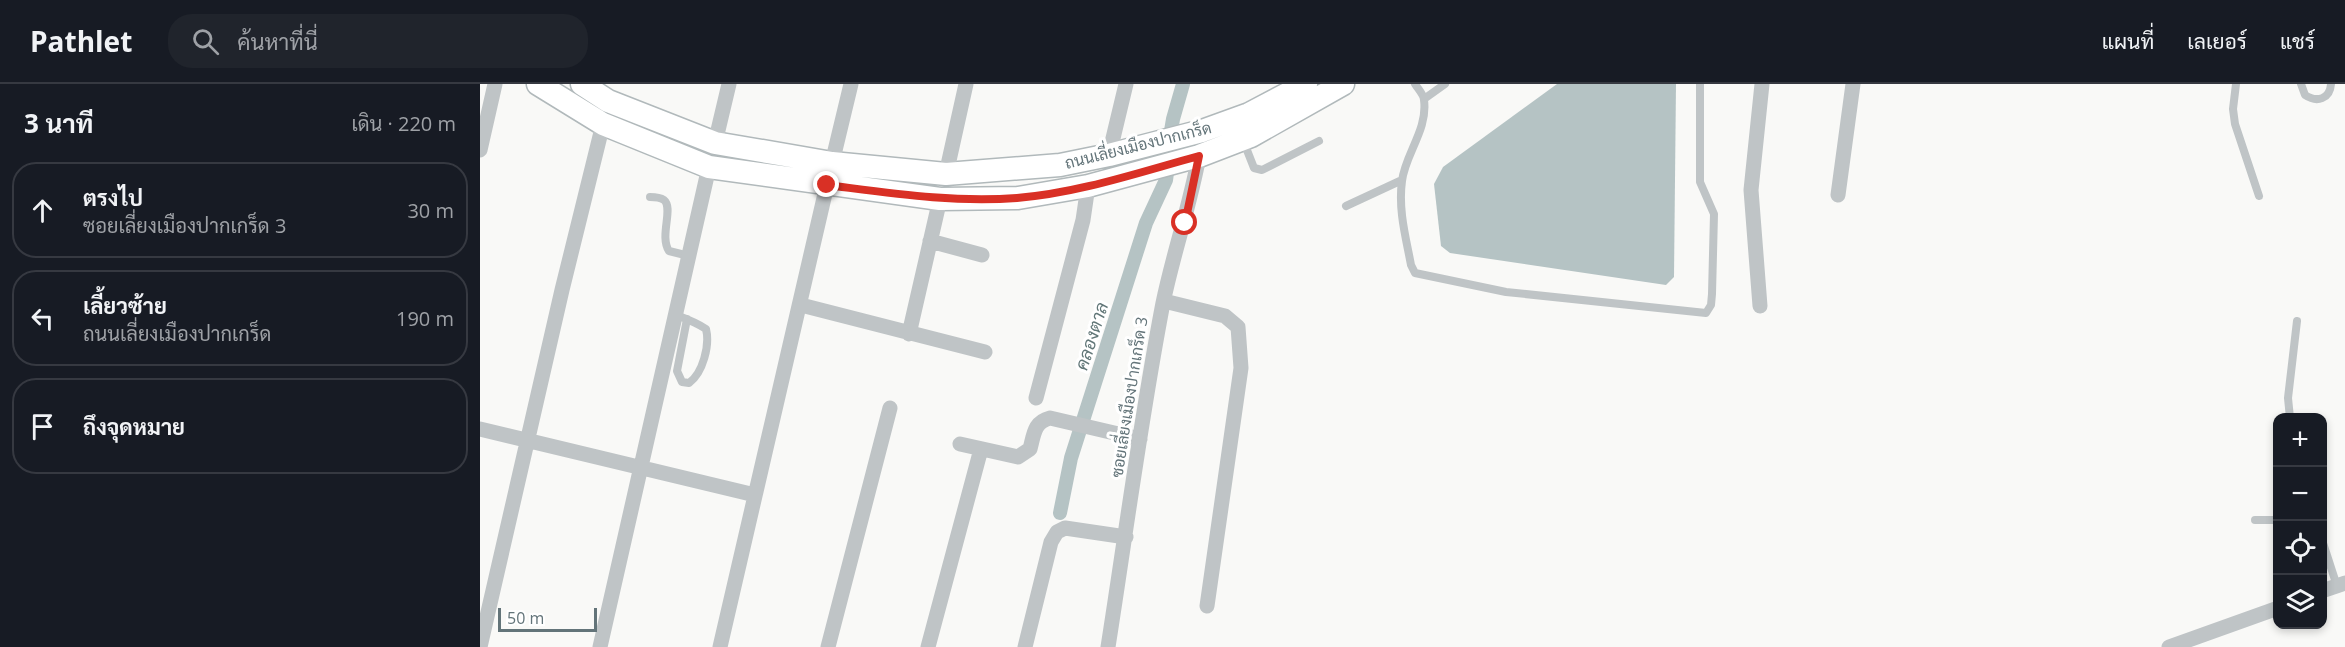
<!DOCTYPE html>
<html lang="th">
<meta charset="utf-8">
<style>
:root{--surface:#171b24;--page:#20242c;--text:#f1f3f6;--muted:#9ea1a6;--line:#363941}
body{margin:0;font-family:"Open Sans",Sarabun,sans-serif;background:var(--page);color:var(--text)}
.controls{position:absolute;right:18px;bottom:18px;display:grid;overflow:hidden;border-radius:12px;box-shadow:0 3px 9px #0003}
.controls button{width:54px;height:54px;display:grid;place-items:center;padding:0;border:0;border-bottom:2px solid var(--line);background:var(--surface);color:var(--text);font:30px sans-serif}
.scale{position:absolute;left:18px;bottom:15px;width:99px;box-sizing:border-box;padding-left:6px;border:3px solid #637479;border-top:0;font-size:16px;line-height:21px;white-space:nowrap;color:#637479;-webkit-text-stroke:4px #fff;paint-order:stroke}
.stop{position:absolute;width:18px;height:18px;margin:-14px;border:4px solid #d93025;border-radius:50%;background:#fff}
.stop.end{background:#d93025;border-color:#fff;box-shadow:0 2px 6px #0008}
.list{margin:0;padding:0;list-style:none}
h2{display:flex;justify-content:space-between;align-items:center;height:78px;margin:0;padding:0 24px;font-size:26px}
h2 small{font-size:20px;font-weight:400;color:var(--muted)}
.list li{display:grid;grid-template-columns:39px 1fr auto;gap:18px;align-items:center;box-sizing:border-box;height:96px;margin:0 12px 12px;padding:0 12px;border:2px solid var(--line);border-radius:24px}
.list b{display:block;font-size:22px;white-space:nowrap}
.list p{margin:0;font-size:20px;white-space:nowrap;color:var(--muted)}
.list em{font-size:20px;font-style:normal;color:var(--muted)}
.icon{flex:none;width:33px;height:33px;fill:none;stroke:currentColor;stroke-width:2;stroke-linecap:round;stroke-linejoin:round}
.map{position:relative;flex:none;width:1865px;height:563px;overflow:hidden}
header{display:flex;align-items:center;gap:36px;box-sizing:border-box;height:84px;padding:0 30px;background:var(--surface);border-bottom:2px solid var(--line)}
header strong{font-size:28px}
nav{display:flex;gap:33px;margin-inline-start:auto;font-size:21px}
.search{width:420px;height:54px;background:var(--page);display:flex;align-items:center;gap:15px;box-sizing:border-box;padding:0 21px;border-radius:24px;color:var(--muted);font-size:22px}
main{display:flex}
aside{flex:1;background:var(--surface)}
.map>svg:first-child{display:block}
.water{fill:#b5c3c4}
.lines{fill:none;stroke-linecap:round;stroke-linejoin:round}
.canal{stroke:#b5c3c4;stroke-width:14}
.secondary-casing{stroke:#b1b9bb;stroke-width:25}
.service{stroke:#bfc4c6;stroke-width:8}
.minor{stroke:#bfc4c6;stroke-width:15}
.secondary{stroke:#fff;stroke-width:22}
.route{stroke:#d93025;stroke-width:8}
.labels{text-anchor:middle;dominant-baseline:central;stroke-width:6;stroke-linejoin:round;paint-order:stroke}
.street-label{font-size:16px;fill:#637479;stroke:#fff}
.water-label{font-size:18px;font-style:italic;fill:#627778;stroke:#fff}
</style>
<header>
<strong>Pathlet</strong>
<div class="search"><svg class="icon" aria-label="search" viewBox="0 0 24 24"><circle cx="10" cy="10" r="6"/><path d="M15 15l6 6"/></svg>ค้นหาที่นี่</div>
<nav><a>แผนที่</a><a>เลเยอร์</a><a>แชร์</a></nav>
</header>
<main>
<aside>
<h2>3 นาที<small>เดิน · 220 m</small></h2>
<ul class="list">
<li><svg class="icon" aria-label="ahead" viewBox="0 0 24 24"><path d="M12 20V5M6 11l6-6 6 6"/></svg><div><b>ตรงไป</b><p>ซอยเลี่ยงเมืองปากเกร็ด 3</p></div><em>30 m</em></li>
<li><svg class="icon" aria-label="left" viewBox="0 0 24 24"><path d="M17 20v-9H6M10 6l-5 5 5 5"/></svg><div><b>เลี้ยวซ้าย</b><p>ถนนเลี่ยงเมืองปากเกร็ด</p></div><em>190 m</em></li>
<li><svg class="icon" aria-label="arrive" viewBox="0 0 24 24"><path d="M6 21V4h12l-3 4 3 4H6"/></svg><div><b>ถึงจุดหมาย</b></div></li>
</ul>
</aside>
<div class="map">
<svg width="1865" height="563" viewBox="0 0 1865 563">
<rect width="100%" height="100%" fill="#f9f9f7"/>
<path class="water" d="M1077 0H1196L1194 193 1186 201 970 169 961 162 954 100 963 83Z"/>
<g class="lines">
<path class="canal" d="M691 47 693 35 703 0
M580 429 591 374 666 139 686 96 687 89"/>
<g class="secondary-casing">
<path id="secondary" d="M58 0 123 40 229 83 460 115 538 114 608 102 719 72 771 52 863 0
M102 0 128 17 235 59 352 79 466 90 580 81 629 71 722 47 769 30 826 0"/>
</g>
<path class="service" d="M935 0C938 5 944 11 944 16 948 46 925 70 922 97 918 126 926 154 931 181L935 189 1026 208 1226 229 1231 221 1232 210 1234 130 1220 98V0
M1756 0 1753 25 1755 40 1779 112
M1821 0 1825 11C1837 19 1850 15 1851 0
M944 15 965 0
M763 56 774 84 782 86 839 57
M170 113C174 113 181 114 184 116 194 124 179 152 189 167L209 172
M866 122 922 96
M196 231C207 235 217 239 226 245 230 261 223 289 209 299L202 298 197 287 207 235
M1810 334 1808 314 1817 237
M1775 436H1798
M1842 456 1857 502"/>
<path class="minor" d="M235 59 249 0
M0 66 15 0
M629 71 646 0
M352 79 371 0
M466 90 486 0
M1358 111 1373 0
M450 157 502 171
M684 217 745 232 758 243 761 284 727 522
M321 221 505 268
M1280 222 1271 106 1282 0
M429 250 460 115
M556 314 603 136 608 102
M0 345 275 411
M480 360 538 373 550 365C554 350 554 338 570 334L660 355
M1842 507 1865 499
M0 563 82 206 123 40
M120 563 229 83
M240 563 347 101
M348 563 410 324
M448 563 501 365
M545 563 571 458 577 448 585 444 646 453
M628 563C646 448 661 333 683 219 693 170 710 122 719 72
M1689 563 1798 524"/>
<use href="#secondary" class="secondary"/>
</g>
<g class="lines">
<path class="route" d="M347 101C410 109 473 119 537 114 599 109 660 88 719 72L705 139"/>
</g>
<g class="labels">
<g class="street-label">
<text transform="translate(658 61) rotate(-14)">ถนนเลี่ยงเมืองปากเกร็ด</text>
<text transform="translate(649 313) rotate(-81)">ซอยเลี่ยงเมืองปากเกร็ด 3</text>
</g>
<g class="water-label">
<text transform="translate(611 252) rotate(-72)">คลองตาล</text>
</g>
</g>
</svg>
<div class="controls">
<button>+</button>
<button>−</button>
<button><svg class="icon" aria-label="locate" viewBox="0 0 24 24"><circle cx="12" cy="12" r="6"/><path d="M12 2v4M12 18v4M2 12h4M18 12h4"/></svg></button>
<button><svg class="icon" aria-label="layers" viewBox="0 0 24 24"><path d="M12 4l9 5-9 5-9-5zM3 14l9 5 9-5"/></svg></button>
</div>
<div class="scale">50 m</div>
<div class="stop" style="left:705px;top:139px"></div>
<div class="stop end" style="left:347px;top:101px"></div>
</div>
</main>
